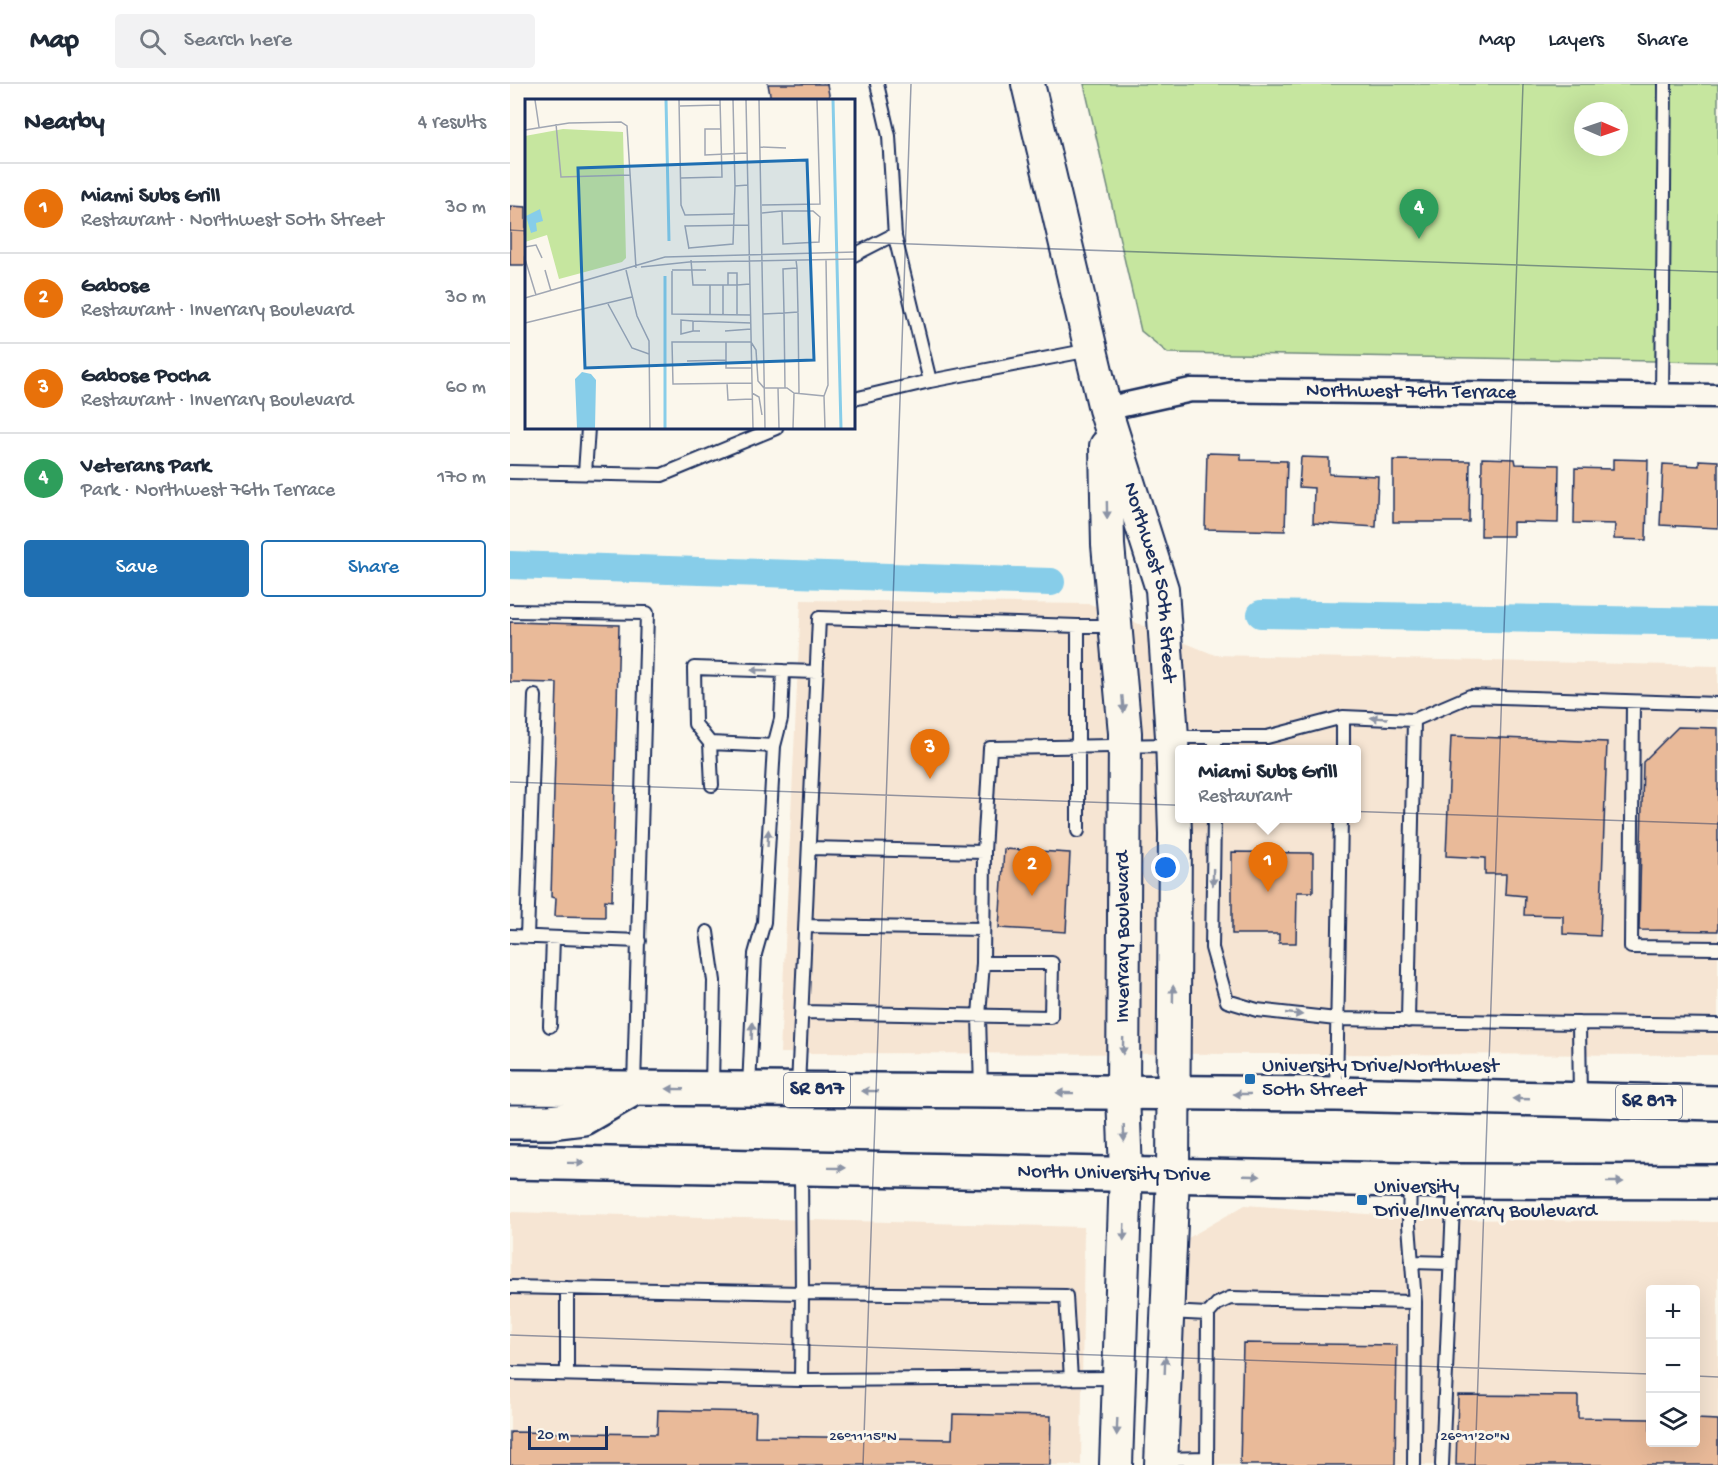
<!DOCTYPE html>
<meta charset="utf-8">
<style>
:root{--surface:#fff;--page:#f2f2f3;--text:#1f2937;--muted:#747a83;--line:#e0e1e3;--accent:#1f6fb2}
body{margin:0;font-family:"Gochi Hand",sans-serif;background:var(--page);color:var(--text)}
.controls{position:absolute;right:18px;bottom:18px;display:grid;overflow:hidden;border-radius:6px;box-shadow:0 6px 24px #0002}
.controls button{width:54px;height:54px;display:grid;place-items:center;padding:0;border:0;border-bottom:2px solid var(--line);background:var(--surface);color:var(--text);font:30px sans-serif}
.compass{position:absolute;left:1064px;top:18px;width:54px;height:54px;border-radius:50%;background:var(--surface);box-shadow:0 6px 24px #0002;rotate:92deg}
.scale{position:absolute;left:18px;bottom:15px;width:80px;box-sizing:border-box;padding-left:6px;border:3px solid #1b2f5e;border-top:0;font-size:16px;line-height:21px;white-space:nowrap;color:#1b2f5e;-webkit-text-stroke:4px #fbf7ec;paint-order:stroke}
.you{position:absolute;left:656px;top:784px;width:21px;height:21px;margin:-15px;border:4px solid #fff;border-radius:50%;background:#1a73e8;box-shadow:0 0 0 9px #1a73e833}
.badge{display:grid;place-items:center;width:39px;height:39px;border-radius:50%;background:var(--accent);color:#fff;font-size:20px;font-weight:700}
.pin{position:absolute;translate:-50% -50px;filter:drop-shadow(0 2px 3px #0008)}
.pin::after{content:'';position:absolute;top:32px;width:21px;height:18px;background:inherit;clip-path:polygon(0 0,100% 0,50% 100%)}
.popup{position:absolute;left:665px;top:661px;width:186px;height:78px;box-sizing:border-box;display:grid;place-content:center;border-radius:6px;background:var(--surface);filter:drop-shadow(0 2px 4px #0005);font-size:20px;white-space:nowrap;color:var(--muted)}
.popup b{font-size:22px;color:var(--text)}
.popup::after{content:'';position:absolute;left:50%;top:100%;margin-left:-12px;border:12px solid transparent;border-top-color:var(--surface)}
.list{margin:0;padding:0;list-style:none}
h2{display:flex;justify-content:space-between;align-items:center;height:78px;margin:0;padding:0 24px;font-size:26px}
h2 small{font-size:20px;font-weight:400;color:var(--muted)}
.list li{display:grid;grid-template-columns:39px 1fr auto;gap:18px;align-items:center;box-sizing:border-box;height:90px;padding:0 24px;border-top:2px solid var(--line)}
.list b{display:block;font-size:22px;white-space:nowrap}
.list p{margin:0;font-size:20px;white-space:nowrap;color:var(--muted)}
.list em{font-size:20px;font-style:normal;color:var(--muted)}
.actions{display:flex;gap:12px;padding:18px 24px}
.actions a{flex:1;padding:14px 0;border:2px solid var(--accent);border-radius:6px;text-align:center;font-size:21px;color:var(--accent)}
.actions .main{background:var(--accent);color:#fff}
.icon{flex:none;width:33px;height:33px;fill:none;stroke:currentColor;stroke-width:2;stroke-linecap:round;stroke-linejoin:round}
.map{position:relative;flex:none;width:1208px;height:1381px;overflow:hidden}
header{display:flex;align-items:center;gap:36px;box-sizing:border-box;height:84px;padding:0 30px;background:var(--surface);border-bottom:2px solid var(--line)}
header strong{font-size:28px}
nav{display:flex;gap:33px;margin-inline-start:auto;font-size:21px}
.search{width:420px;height:54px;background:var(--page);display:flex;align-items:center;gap:15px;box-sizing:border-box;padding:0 21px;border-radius:6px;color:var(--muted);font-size:22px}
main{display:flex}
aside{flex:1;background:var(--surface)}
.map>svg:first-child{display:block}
.built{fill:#f6e5d3;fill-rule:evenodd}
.green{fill:#c6e69f;stroke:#708a7e;stroke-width:1.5;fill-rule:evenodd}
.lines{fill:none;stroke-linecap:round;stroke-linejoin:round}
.canal{stroke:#87cde9;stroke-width:28}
.building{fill:#e9ba99;stroke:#1b2f5e;stroke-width:1.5}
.lane-casing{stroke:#1b2f5e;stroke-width:16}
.street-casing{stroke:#1b2f5e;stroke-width:27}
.secondary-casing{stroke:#1b2f5e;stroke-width:36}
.primary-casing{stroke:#1b2f5e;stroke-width:38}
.lane{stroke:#fbf7ec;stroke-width:12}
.street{stroke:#fbf7ec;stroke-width:22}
.secondary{stroke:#fbf7ec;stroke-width:32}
.primary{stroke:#fbf7ec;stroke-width:33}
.oneway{fill:#8b93a5}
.ticks{fill:none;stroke:#1b2f5e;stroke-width:1.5;stroke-opacity:0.45}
.poi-dot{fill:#1f6fb2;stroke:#fbf7ec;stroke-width:2}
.labels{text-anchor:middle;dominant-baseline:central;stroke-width:6;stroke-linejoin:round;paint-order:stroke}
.shield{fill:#fbf7ec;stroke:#5e6b89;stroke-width:1.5}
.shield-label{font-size:20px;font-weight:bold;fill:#1b2f5e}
.street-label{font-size:21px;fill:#1b2f5e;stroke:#fbf7ec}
.poi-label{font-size:21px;fill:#1b2f5e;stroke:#fbf7ec;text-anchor:start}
.inset-river{fill:none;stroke:#87cde9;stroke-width:3}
.inset-road{fill:none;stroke:#a1a7b3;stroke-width:1.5}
.view{fill:#1f6fb2;fill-opacity:0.15;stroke:#1f6fb2;stroke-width:3}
.inset-edge{fill:none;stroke:#1b2f5e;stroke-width:3}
.ticks-label{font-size:15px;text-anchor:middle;fill:#1b2f5e;stroke:#fbf7ec;stroke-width:6;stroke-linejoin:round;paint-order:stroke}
</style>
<header>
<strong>Map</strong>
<div class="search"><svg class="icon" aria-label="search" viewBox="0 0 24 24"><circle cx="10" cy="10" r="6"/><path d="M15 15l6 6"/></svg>Search here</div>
<nav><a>Map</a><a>Layers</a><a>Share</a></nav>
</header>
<main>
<aside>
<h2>Nearby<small>4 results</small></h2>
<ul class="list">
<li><span class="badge" style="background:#e8710a">1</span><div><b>Miami Subs Grill</b><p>Restaurant · Northwest 50th Street</p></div><em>30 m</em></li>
<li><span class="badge" style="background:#e8710a">2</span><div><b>Gabose</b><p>Restaurant · Inverrary Boulevard</p></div><em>30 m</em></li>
<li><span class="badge" style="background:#e8710a">3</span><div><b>Gabose Pocha</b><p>Restaurant · Inverrary Boulevard</p></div><em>60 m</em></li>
<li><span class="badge" style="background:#2e9e5b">4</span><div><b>Veterans Park</b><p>Park · Northwest 76th Terrace</p></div><em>170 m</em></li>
</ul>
<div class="actions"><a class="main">Save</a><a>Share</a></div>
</aside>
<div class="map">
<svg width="1208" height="1381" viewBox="0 0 1208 1381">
<rect width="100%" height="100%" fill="#fbf7ec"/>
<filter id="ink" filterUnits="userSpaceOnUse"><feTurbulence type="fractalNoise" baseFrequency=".0167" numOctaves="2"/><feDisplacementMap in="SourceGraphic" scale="12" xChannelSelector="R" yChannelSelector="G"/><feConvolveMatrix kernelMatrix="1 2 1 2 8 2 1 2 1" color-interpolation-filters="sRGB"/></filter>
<g filter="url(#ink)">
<path class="built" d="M291 516 580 520 705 571 1208 582V971L270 969ZM670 666H846V734H670Z
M735 1121 924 1135 1208 1138V1381H670L673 1157ZM1140 1206H1186V1358H1140Z
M0 1128 574 1143 571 1381H0Z"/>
<path class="green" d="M574 0H1208V278L658 269 631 247ZM1073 27H1109V63H1073Z"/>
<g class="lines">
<path class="canal" d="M0 481 541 498
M751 530 1208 538"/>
</g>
<path class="building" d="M258 0H317L320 16H261Z
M0 122 16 123V181H0Z
M697 369 731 370V376L777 377 775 447 695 445Z
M791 373 819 374V390L868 392 866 443 803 439 804 404 789 403Z
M972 374 1005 375 1006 380 1049 381 1048 439 1003 438V452H971Z
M1103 375 1138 376 1136 456 1104 455 1105 440 1064 439 1065 384 1103 385Z
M883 376 960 377 959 438H883Z
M1189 376 1208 377V444L1150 441 1153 380 1189 382Z
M0 538 109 541 102 817 95 816V833L45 832 46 814 41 813 47 599 0 598Z
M1168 643 1208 644V847L1129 846 1133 678Z
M941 652 1097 658 1090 852 1053 850V832L1014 831 1015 812 995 810 996 790H975V774L936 772Z
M494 765 560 769 556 848 489 844Z
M722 768 803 769V808H787L786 859H769V850H722Z
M733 1259 887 1261 885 1381H730Z
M948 1311 1068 1312V1334L1140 1335V1358H1186V1335L1208 1336V1381H946Z
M148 1326 246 1328 245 1352 442 1355 443 1330 541 1332 540 1381H0V1348L147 1350Z"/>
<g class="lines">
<g class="lane-casing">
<path id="lane" d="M367 0 379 52 385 153 420 297
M344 171 385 150
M1152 312 1155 0
M344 315 420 297 580 266
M0 388 152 391 266 344
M75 389 78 344
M0 527 137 529 124 1002
M273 587 307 588
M1123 618 1121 863 1208 864
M833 633 904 636
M663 653H757L833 633V666
M200 659 185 640 184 584 273 587 271 635 264 662
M705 666V653
M202 701 200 659 264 662 254 838 245 870 239 1004
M704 734 702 864 717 917 747 926 826 935 1069 939
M568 747V542H604
M299 764 474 768 473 879
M474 768 480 664 661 661
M296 842 473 845
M197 848 204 897 202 1002
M0 852 129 857
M17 853 25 612
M292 928 541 933 542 879H473L469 932 471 1007
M898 937 904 636 960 612 1208 620
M40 942 43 854
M288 1003 309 534 568 542
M826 1009 831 734
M1070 1016 1069 939 1208 941
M900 1097 899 1141 905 1218 904 1381
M902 1178 940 1179
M0 1203 292 1209 291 1086
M658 1228 698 1230
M0 1289 291 1296
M57 1290V1204
M561 1295 556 1212 292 1209 291 1296 609 1294
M652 1375 697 1374
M697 1381 698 1230 707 1220 720 1214 905 1218
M932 1381 944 1098"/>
</g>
<g class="street-casing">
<g id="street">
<path id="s1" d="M595 325 681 306 1208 312"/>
</g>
</g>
<g class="secondary-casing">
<g id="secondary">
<path id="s2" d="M518 0 595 325 652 505 662 653 665 750 663 1090 651 1381"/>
<path d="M596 362 598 461 615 649 613 1010 616 1089 606 1381"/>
</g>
</g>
<g class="primary-casing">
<g id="primary">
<path d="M0 1003 826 1010 1208 1019"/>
<path d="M0 1038H40L73 1034 123 1005"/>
<path id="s3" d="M0 1078 944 1097 1208 1098"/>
</g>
</g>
<use href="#lane" class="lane"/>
<use href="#street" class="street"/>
<use href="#secondary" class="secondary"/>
<use href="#primary" class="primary"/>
</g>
<defs><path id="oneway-solid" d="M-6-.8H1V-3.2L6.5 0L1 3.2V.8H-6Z" transform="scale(1.5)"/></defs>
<g class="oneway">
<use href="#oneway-solid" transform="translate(597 426) rotate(89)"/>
<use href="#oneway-solid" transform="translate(249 586) rotate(-178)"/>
<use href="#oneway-solid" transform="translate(613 620) rotate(85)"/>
<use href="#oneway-solid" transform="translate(869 634) rotate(-177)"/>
<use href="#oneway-solid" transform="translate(258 754) rotate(-87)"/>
<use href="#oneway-solid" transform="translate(703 793) rotate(91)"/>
<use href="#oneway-solid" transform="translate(663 910) rotate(-89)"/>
<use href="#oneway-solid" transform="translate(784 930) rotate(6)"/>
<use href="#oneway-solid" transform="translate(242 947) rotate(-87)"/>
<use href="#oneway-solid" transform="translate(613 962) rotate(91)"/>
<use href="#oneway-solid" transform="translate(165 1005) rotate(-179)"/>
<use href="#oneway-solid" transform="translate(360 1007) rotate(-179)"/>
<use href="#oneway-solid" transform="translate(555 1009) rotate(-179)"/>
<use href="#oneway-solid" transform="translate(732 1010) rotate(-180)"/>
<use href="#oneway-solid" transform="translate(1011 1015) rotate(-178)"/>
<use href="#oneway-solid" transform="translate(614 1049) rotate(88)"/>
<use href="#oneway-solid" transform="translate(66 1079) rotate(1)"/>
<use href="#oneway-solid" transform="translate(327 1084) rotate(1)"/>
<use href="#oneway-solid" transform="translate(742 1092) rotate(2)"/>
<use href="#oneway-solid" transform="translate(1105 1098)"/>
<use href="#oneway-solid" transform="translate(614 1148) rotate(92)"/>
<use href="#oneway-solid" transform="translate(655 1281) rotate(-88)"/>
<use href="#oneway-solid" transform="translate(607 1343) rotate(92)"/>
</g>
</g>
<path class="ticks" d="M0 146 16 147M344 158 1208 188M0 698 1208 740M0 1251 1140 1290M1186 1292 1208 1293M353 1381 401 0M965 1381 1013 0"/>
<g class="poi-dot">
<rect x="734" y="989" width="12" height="12" rx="3"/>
<rect x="846" y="1110" width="12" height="12" rx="3"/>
</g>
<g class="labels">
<g class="shield">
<rect x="274" y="989" width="66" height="34" rx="4.5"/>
<rect x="1106" y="1001" width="66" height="34" rx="4.5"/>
</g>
<g class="shield-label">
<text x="307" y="1006">SR 817</text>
<text x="1139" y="1018">SR 817</text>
</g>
<g class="street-label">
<text stroke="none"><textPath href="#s1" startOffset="308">Northwest 76th Terrace</textPath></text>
<text stroke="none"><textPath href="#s2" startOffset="514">Northwest 50th Street</textPath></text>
<text transform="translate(614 853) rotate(-90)">Inverrary Boulevard</text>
<text stroke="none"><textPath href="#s3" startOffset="604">North University Drive</textPath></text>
</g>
<g class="poi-label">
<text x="752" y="983">University Drive/Northwest<tspan x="752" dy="24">50th Street</tspan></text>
<text x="864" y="1104">University<tspan x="864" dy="24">Drive/Inverrary Boulevard</tspan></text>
</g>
</g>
<g transform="translate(15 15)">
<rect width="330" height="330" fill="#fbf7ec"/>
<path d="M38 30 98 33 101 159 97 163 34 180 22 136 0 143V37Z" fill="#c6e69f"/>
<path d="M15 110 18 122 11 124 12 132 6 134 1 117ZM57 273 66 275 71 281 70 329H52L50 280Z" fill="#87cde9"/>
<path class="inset-river" d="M141 1 144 142M308 1 316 329M140 177V329"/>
<path class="inset-road" d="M10 1 14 28M154 1 156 106 160 116 210 115M208 1 210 87 223 86M221 1 228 329M234 1 240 329M155 7 195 6M31 25 36 78 105 76M196 30H180V56L222 54M0 31 44 24 96 23 102 27 111 169M235 48 261 49M156 79 197 78 195 1M237 106 295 105 292 1M237 114 257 112H288L295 118 294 143 258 145 257 112M0 148 11 146 17 159M164 149 208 145 210 87M164 150 160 127 223 126M0 160 11 196M166 161 168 186H185M271 161 272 169 273 213 259 214 258 170 272 169M116 168 164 163 330 160M20 171 26 192M101 171 112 217 124 242 125 329M147 171H181M147 172V215L225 216M198 186V215M0 199 140 158 330 153M83 205 107 249 124 255M273 213 274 294M185 215V186H203M212 215V174H203V186H212L225 185M238 215 259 214 260 289M0 224 107 198M168 232 156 235V221L168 222M175 232H168V222L226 224M200 232 226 230M201 243V269H227M226 243H147L148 285 227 284M226 243 231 251 233 282 239 289M162 262 201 261M202 284 203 301 227 300M239 289H262L269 294 299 297 300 329M253 289 254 329M227 294 234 298 237 316M299 297 303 286 301 161M268 329 269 294"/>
<path class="view" d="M282 61 289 261 60 269 53 69Z"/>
<rect width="330" height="330" class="inset-edge"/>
</g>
<g class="ticks-label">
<text x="353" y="1356">26°11'15"N</text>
<text x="965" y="1356">26°11'20"N</text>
</g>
</svg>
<div class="controls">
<button>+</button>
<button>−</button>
<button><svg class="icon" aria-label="layers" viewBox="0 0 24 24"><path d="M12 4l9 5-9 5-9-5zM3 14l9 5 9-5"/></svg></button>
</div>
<svg class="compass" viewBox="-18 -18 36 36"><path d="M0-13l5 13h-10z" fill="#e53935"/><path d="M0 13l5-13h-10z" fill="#747a83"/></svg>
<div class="scale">20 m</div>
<div class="you"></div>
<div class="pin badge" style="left:758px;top:808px;background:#e8710a">1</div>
<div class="popup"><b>Miami Subs Grill</b>Restaurant</div>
<div class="pin badge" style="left:522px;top:812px;background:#e8710a">2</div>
<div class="pin badge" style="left:420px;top:695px;background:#e8710a">3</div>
<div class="pin badge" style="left:909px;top:155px;background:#2e9e5b">4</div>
</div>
</main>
